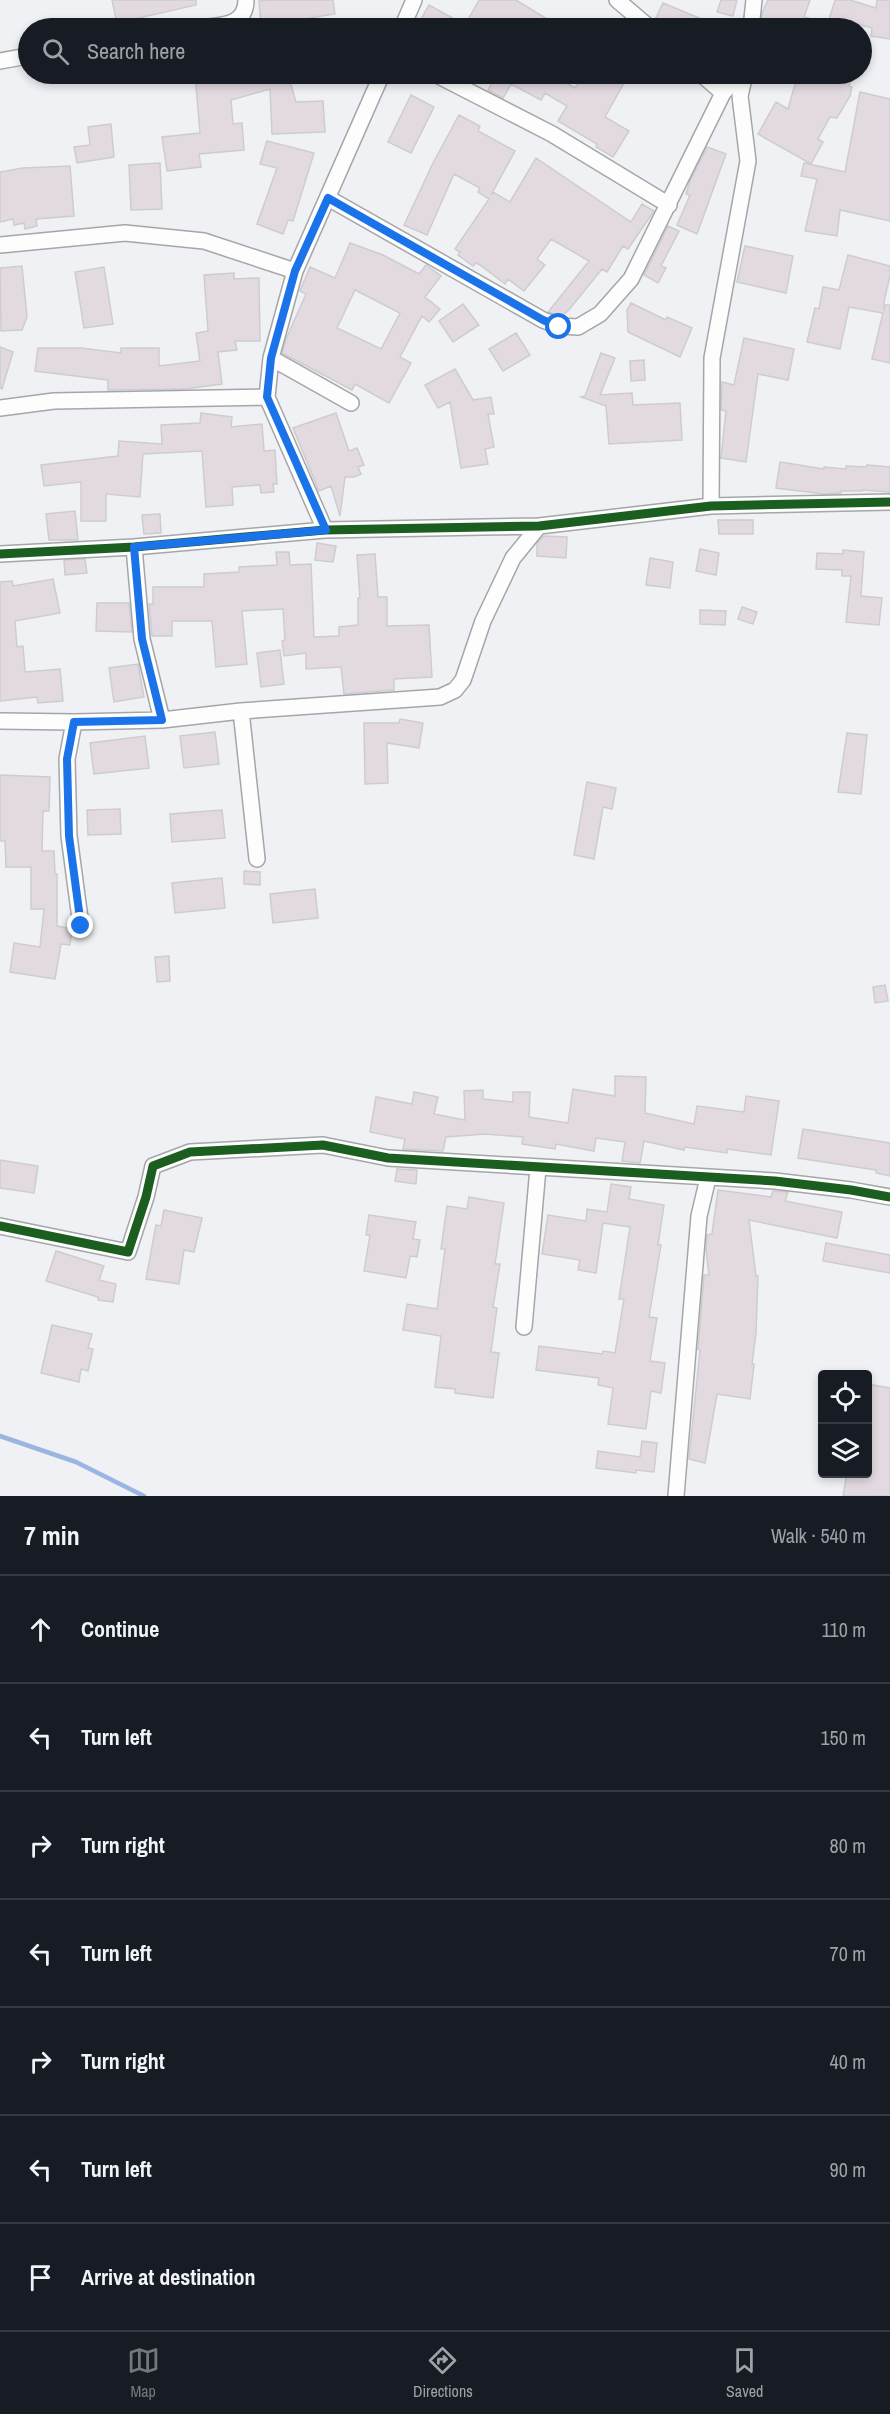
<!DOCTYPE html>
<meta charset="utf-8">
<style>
:root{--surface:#171b24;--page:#242831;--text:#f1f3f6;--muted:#9ea1a6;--line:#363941;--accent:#75777a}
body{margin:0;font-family:"Archivo Narrow",sans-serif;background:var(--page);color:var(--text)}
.controls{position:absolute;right:18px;bottom:18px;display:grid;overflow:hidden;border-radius:6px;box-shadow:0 3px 9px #0003}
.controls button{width:54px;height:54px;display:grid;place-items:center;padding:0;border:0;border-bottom:2px solid var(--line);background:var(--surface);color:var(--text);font:30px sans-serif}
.stop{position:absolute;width:18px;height:18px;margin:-14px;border:4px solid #1a73e8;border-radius:50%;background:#fff}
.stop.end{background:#1a73e8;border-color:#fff;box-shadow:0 2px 6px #0008}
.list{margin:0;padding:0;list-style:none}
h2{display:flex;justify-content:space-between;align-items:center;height:78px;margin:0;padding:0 24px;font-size:26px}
h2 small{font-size:20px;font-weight:400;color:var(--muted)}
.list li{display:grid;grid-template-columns:39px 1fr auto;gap:18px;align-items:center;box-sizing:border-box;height:108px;padding:0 24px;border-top:2px solid var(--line)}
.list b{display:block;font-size:22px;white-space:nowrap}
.list em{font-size:20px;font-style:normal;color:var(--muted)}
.icon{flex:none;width:33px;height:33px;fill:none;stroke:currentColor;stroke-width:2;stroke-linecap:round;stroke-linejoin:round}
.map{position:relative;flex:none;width:890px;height:1496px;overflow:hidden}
.search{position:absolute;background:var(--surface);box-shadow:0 3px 9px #0003;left:18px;right:18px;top:18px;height:66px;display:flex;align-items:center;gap:15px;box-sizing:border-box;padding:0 21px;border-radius:33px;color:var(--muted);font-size:22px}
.sheet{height:834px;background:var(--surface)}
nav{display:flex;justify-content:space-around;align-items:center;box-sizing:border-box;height:84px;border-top:2px solid var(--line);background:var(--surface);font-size:16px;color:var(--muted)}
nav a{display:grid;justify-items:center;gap:3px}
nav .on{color:var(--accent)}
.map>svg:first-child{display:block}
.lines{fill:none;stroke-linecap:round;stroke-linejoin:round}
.stream{stroke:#9ab5e1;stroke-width:4.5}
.building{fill:#e2dae0;stroke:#cdcdcf;stroke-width:1.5;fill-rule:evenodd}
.street-casing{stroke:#a4a6a8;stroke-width:18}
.street{stroke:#fdfdfd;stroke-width:15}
.cycleway-casing{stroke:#fefefe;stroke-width:13}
.cycleway{stroke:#1b5e20;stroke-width:9}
.route{stroke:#1a73e8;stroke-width:8}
</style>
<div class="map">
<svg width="890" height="1496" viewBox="0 0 890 1496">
<rect width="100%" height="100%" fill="#eff1f4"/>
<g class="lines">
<path class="stream" d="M0 1436 76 1462 144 1496"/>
</g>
<path class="building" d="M112 0H196V5L117 23Z
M273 0H333L335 14 261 26 259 1Z
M479 0H516L562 28H416L429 5 465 25Z
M721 0H737L733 16 717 12Z
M768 0H810L804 17 828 23 835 0H850L876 8 877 0H890V39L871 36 872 28 846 21 844 28H761L762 13Z
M663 3 723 28H660L655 20Z
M195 74H288L296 102 323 101 325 132 272 134 270 89 231 100 233 124 242 123 244 150 199 154 201 167 167 171 162 137 200 133Z
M493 74H550L575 88 584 74H629L605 117 629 131 613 157 596 147 597 144 558 121 567 106 545 93 541 100 511 84 503 98 488 90 496 75Z
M798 74H852L849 86 852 87 850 96 837 118 830 117 818 139 823 142 811 164 758 134 776 102 788 109Z
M860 92 890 99V221L840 210 837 236 805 231 817 179 801 176 804 163 845 172Z
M411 95 434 107 411 153 388 142Z
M459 115 480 126 478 131 515 151 491 195 493 192 510 202 536 158 631 222 642 204 654 211 628 249 623 246 607 272 602 269 568 311 561 316 548 312 589 261 551 239 537 259 545 265 524 291 508 279 505 284 480 265 476 263 473 266 458 255 460 252 455 249 489 199 478 192 480 188 454 174 427 235 404 225 433 163Z
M111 124 114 157 77 163 74 147 90 145 88 127Z
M267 141 314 153 293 221 288 220 283 234 257 224 277 168 260 164Z
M707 147 726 154 697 234 677 225 690 195 686 194 690 181Z
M160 163 162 209 131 210 129 165Z
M70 166 74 216 36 219 37 226 25 229 24 223 14 225 13 219 0 222V172L23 168Z
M668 226 679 231 661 266 666 268 658 283 644 275Z
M350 243 383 255 419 274 426 265 441 276 425 297 440 309 429 322 422 316 400 357 411 363 389 403 355 384 352 390 282 353 286 339 306 294 300 291 310 267 335 278ZM355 290 400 313 381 349 337 328Z
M745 246 793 256 786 293 737 282Z
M848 255 890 266V276L884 301V311L885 305H890V363L872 359 883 313 849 307 840 349 807 342 815 308 819 309 823 287 839 290Z
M22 266 27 317 22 330 1 331 0 268Z
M104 267 113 324 84 328 75 272Z
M234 273V279L259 278 260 341H235L237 350 218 352 222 384 185 389 108 390V380L35 371 38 348H81L121 353V348H159V366L200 361 196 333 208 331 204 275Z
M631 303 666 320 667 317 692 328 680 357 628 332 627 310Z
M463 304 479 325 453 342 439 321Z
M516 333 530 355 503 371 489 349Z
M744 338 794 349 788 380 758 374 746 462 721 458 726 411 721 410 722 382 734 385Z
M0 347 13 352 2 389 0 388Z
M601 353 615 358 600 395 632 393 633 405 680 403 682 440 609 444 606 406 581 397 585 396Z
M644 360 645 380 631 381 630 361Z
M455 369 473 400 491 397 494 414H488L494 447 485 449 488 464 461 468 450 402 438 408 425 385Z
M201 413 232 417 231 427 262 424 264 451 275 450 277 484H273L274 492 261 493 260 485 232 487 233 505 206 507 202 451 143 454 140 497 106 494V521H81V482L44 486 41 465 118 456 119 441 162 444 161 425 200 423Z
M336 413 349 451 357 448 364 465 358 467 361 474 354 477H345L340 516 331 486 319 491 293 428Z
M780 462 824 469V467L846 469V466L866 467 867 465 890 467V492L862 490V491H841V493L824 494 776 488Z
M75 511 78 540H49L46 514Z
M160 514 161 533 144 534 142 515Z
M718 520H753V534H719Z
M544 536 567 537 566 558 537 556V543Z
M317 543 336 546 333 562 315 560Z
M700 549 719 553 716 575 696 571Z
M843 550 864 552 861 596 882 598 879 625 846 622 851 576H842V570L816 569 817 553 843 554Z
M276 552H289L290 565 311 564 314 637 339 636V627L358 625V598H360L357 555 375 554 378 597H387V626L429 625 432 677 394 679V690L344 694 341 667 306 669V653L284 656 282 641 285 640 283 609 242 611 247 664 216 667 212 621H172V636H152L149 604H153V587H204V574L239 572V567L277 565Z
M650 558 673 562 670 588 646 585Z
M85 559 87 573 65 575 64 560Z
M53 579 60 613 15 621 17 647 23 646 25 672 60 669 63 701 38 703 37 697 0 701V582L12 581 13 586Z
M97 603H129L132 632 96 631Z
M742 607 757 612 753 624 738 619Z
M700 610 726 611 725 625 700 624Z
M280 650 284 684 261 687 257 653Z
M138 664 144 697 114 702 109 668Z
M400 719 423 723 419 748 387 743 388 783 365 784 364 723H399Z
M215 732 219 764 184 768 180 736Z
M847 733 867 735 861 794 838 792Z
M145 736 149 768 94 774 90 743Z
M0 775 50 777 49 811H43L42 851H54L55 874H57V926L72 929 70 945 61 944 55 979 10 972 14 943 40 947 44 909H31V867H6L5 841H0Z
M587 782 616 788 612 809 603 807 594 859 574 855Z
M120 809 121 834 88 835 87 810Z
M222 810 225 838 172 842 170 814Z
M244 871 260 872V885L244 884Z
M222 878 225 908 175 913 172 883Z
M315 889 318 918 273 923 270 894Z
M169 956 170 981 157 982 155 957Z
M885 985 888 1001 875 1003 873 987Z
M615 1076 646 1077 645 1113 694 1124 697 1106 744 1112 746 1096 779 1101 771 1155 727 1149V1153L685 1147 684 1150 644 1141 640 1163 622 1161 625 1142 596 1138 594 1151 556 1144 555 1149 522 1144 523 1137 485 1134 446 1137 443 1151 403 1149 405 1139 370 1132 376 1097 412 1104 414 1092 438 1097 434 1114 465 1120 464 1091 483 1090V1099L513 1102V1092H530L529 1117 568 1123 573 1089 615 1096Z
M803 1129 890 1143V1176L876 1173V1170L798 1158Z
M0 1160 38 1166 34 1193 0 1188Z
M397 1169 417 1170 416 1184 395 1181Z
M611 1184 631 1187 629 1199 664 1205 658 1245H661L649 1317 657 1318 650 1361 665 1363 661 1393 651 1391 646 1429 608 1424 613 1388 598 1385 599 1378 536 1370 539 1346 602 1354 603 1351 615 1353 624 1299H619L630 1227 603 1223 596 1273 578 1270 580 1260 542 1254 548 1215 586 1221 587 1209 607 1212Z
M718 1190 771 1197 773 1191 788 1192 785 1201 842 1212 837 1238 749 1220 756 1276H758L756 1333 752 1364H754L750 1399 717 1394 705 1463 689 1459 700 1350 698 1349 704 1275H709L706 1249 707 1235 712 1234Z
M469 1197 504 1203 495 1264H500L493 1307 497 1308 491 1352 499 1353 493 1398 455 1393V1389L435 1387 441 1336 403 1330 407 1304 437 1309 445 1249H441L447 1206 467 1209Z
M164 1210 202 1218 194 1252 184 1250 179 1284 146 1279 156 1225 161 1226Z
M369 1215 416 1222 413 1239 420 1240 417 1257 410 1256 406 1278 364 1271 370 1235H366Z
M826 1243 890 1255V1273L823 1261Z
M56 1251 104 1266 99 1280 116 1284 113 1302 98 1300V1297L46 1281Z
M52 1325 92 1334 88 1348 93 1349 88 1371 81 1369 79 1382 41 1373Z
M867 1384 890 1388V1496H843L847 1473H867Z
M642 1441 657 1443 654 1472 636 1470V1473L596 1468 598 1451 640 1457Z"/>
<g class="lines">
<g class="street-casing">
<path id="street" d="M617 0 650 28
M201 28C221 25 246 26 246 0
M402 28 414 0
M751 28 754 0
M0 61 28 56
M435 74 552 134 669 205
M701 74 723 93
M328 198 543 320 559 326 578 327 600 314 631 279 723 93 740 74
M0 245 125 233 204 241 295 271
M271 358 351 403
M0 408 54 401 267 397
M711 506 712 358 748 161 740 96 745 74
M325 530 267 397 271 358 295 271 382 74
M134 547 142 639 162 720
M0 554 134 547 325 530 539 526 711 506 890 502
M241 711 257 859
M0 721 74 722 162 720 241 711 440 697 455 690 463 680 483 621 513 558 539 526
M74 722 67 759 69 836 81 926
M0 1226 128 1252 146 1197 153 1166 190 1152 323 1145 388 1158 775 1181 851 1190 890 1197
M524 1327 538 1168
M676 1496 699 1216 708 1178"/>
</g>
<use href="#street" class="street"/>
<g class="cycleway-casing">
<path id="cycleway" d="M0 554 134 547 325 530 539 526 711 506 890 502
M0 1226 128 1252 146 1197 153 1166 190 1152 323 1145 388 1158 775 1181 851 1190 890 1197"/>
</g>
<use href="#cycleway" class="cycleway"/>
</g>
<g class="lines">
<path class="route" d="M81 926 69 836 67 759 74 722 162 720 142 639 134 547 326 530 267 397 271 358 295 271 328 198 543 320 559 327"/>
</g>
</svg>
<div class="controls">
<button><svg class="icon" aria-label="locate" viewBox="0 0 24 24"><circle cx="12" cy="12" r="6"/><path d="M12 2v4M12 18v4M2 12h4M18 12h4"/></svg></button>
<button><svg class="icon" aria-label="layers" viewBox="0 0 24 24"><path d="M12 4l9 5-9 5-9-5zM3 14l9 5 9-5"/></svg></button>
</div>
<div class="stop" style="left:559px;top:327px"></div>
<div class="stop end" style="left:81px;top:926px"></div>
<div class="search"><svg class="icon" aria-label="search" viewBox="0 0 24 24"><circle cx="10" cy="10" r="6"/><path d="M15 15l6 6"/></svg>Search here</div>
</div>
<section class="sheet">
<h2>7 min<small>Walk · 540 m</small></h2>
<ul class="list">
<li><svg class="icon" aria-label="ahead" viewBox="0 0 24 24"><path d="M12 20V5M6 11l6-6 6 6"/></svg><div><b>Continue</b></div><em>110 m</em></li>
<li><svg class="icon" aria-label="left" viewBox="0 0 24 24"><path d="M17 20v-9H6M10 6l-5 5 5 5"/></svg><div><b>Turn left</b></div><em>150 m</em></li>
<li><svg class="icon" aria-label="right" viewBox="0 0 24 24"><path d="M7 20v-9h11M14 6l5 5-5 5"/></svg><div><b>Turn right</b></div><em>80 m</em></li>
<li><svg class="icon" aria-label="left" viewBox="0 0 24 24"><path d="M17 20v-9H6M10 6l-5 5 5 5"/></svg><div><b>Turn left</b></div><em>70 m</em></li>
<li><svg class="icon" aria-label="right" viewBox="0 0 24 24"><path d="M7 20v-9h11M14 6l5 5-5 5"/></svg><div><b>Turn right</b></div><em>40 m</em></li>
<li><svg class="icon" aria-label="left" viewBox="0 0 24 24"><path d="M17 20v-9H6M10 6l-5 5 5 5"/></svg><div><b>Turn left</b></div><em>90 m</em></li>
<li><svg class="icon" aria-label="arrive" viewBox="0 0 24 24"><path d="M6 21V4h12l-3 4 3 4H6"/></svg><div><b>Arrive at destination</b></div></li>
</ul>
</section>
<nav>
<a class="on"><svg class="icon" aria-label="map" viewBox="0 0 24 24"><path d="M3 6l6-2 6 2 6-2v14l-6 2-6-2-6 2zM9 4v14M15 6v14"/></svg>Map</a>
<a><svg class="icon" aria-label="directions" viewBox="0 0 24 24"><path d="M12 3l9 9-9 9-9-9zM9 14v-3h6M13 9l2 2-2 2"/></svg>Directions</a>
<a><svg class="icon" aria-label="saved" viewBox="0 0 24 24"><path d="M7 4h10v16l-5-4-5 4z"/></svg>Saved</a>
</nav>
